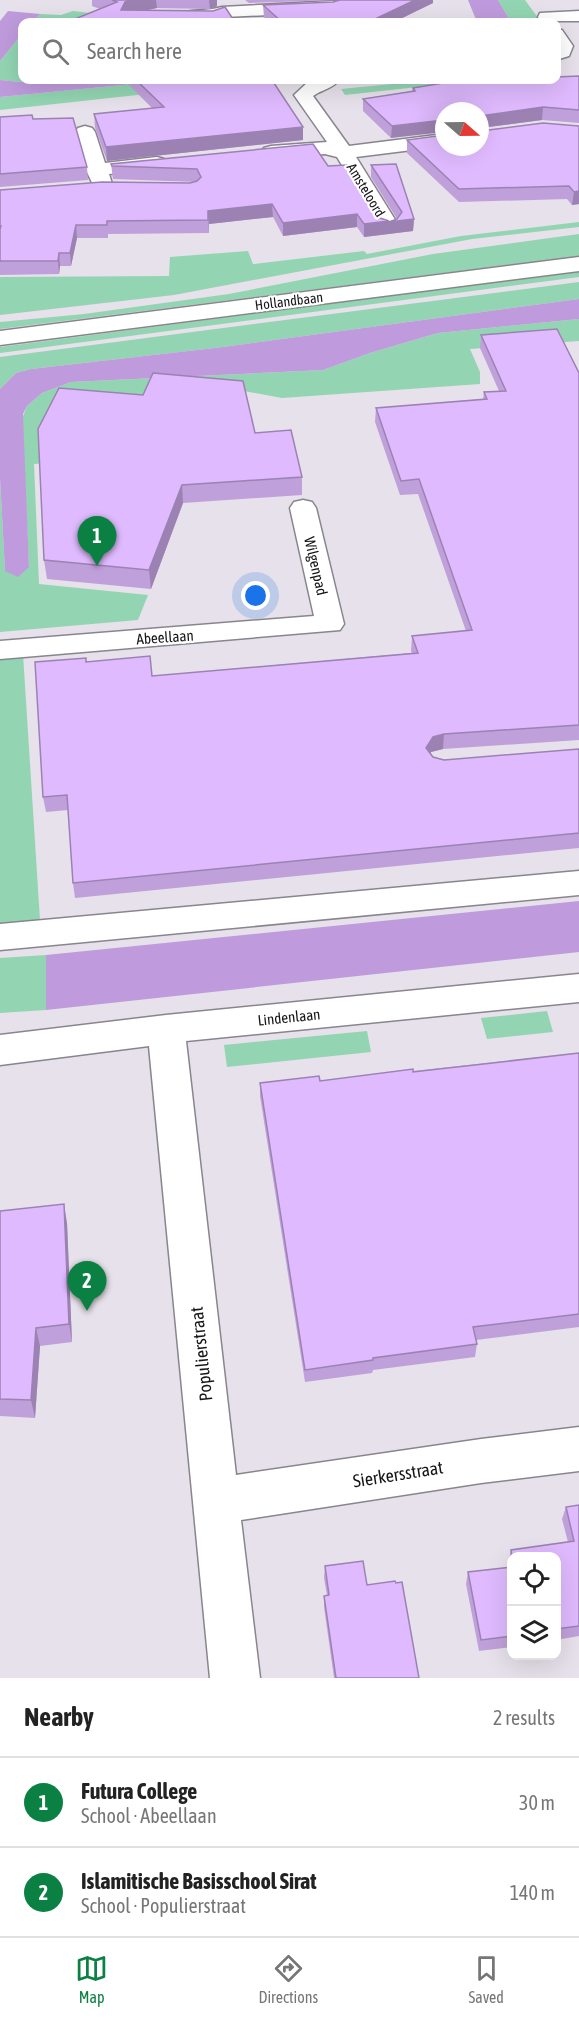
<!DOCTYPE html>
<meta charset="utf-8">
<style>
:root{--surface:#fff;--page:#f2f2f2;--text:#222;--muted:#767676;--line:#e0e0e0;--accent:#0b8043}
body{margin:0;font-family:"Asap Condensed",sans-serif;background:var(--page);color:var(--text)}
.controls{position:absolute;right:18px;bottom:18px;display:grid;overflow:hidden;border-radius:12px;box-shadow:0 6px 24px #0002}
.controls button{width:54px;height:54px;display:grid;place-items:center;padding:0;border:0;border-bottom:2px solid var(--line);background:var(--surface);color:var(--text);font:30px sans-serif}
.compass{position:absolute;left:435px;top:102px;width:54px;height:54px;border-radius:50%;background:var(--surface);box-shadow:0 6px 24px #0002;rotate:110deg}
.you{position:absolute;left:256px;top:596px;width:21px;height:21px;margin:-15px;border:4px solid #fff;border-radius:50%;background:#1a73e8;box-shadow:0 0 0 9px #1a73e833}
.badge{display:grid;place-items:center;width:39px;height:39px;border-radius:50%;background:var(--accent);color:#fff;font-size:20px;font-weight:700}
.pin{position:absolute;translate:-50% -50px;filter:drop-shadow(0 2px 3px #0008)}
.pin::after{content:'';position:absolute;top:32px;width:21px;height:18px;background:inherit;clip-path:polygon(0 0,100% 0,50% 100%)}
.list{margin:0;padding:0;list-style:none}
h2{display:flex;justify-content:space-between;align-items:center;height:78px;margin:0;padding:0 24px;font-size:26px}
h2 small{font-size:20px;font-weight:400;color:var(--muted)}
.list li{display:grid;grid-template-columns:39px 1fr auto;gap:18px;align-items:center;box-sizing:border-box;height:90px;padding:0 24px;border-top:2px solid var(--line)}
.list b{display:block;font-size:22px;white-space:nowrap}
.list p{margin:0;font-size:20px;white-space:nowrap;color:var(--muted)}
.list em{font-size:20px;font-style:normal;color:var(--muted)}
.icon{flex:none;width:33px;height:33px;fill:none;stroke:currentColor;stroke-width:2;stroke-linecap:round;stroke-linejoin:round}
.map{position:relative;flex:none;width:579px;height:1678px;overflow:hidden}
.search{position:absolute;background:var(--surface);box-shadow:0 6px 24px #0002;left:18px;right:18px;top:18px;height:66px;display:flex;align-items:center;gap:15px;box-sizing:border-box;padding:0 21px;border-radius:12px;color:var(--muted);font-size:22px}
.sheet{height:258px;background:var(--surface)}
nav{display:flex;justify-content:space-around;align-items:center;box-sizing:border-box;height:84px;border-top:2px solid var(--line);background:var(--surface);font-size:16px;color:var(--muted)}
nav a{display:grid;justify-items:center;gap:3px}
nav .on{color:var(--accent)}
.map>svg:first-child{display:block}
.green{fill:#93d5b2}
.water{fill:#bf9bdd}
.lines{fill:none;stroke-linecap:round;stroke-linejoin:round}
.minor-casing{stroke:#89858d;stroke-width:3}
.secondary-casing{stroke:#89858d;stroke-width:3}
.minor{fill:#fff;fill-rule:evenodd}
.secondary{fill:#fff;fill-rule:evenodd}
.wall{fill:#c0a0da}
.shaded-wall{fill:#9c82b2}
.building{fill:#dfbafe;stroke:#9c82b2;stroke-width:1.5}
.labels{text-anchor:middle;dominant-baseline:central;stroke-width:4.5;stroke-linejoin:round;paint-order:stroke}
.far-street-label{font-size:14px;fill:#171518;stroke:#fff}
.street-label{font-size:15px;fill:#171518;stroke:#fff}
.near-street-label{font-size:18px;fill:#171518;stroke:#fff}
</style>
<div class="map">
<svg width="579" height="1678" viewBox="0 0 579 1678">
<rect width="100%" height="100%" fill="#e6e1ea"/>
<path class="green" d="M498 0H525L541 22H511Z
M73 11 90 13 73 22H33L40 14 61 15Z
M22 34V80H50L20 82 0 80V61Z
M174 80H312L256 82 0 110V97Z
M433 80H482L345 95 341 89Z
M579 222V227L472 239 174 295 0 315V277L169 276 170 257 248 251 253 264 364 251 367 254 461 236Z
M579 234V256L0 329V322L84 314 229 294 433 254Z
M579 271V277L0 353V347Z
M579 282V299L223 347 31 369 16 373 0 389V357Z
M579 319V341L470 349 480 372V384L282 398 233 389 131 422 73 461 34 464 39 584 148 595 138 620 0 632V478L5 570 29 567 22 419 27 406 42 393 71 382 323 370 370 353 438 333Z
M23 654 40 920 0 924V656Z
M46 955V1010L0 1013V958Z
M547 1011 553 1032 487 1039 481 1018Z
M367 1031 371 1052 227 1067 224 1045Z"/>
<path class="water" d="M468 0H498L511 22H477Z
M8 11 40 14 33 22H22V34L0 61V21Z
M0 80 20 82 174 80 0 97Z
M579 299V319L438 333 370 353 323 370 71 382 42 393 27 406 23 414 29 567 18 577 5 571 0 478V389L16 373 31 369 223 347Z
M579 901V952L46 1010V955Z"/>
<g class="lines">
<g class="minor-casing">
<path id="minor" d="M353 0 350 8 332 12 225 17C212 23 192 24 178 21L176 17 178 13C193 10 207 11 222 7Z
M579 11V21H540L538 17 540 13Z
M556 29 562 30 573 46 569 56 556 60Z
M315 80H339C334 88 321 90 313 96L349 146 444 134V146L356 157 399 226 395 230 388 232 381 230 337 157 325 154 271 158 264 156 261 152 264 148 271 146 327 142 294 95 308 82Z
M85 126 92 128 95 132 105 163 157 157 164 159 167 163 164 167 157 169 109 174 113 187 110 191H96L86 170 75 132 78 128Z
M303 500 312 502 316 508 344 624 340 630 0 659V641L314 616 290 508 294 502Z
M579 871V895L0 950V924Z
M579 974V1002L186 1041 236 1475 481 1439 579 1427V1471L481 1483 241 1520 260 1678H210L149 1046 0 1065V1035L166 1015Z"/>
</g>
<g class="secondary-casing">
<path id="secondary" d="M579 257V271L0 345V331Z"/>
</g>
<use href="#minor" class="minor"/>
<use href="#secondary" class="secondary"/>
</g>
<path class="wall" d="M92 0H217V6L210 9 157 8 145 10 235 22H70V21L100 9 92 6Z
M245 0H337L249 3Z
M433 3 394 22H269L264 17 263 5Z
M579 76V123L542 120 480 128V111L391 138 363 111V99L412 91 413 88Z
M124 80H272L303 140 107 161 95 128 94 114 152 108Z
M0 117 33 119 87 167 88 180 0 187Z
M579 126V204L572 205 567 199 459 202 407 153V140L481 131Z
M111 164 328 166 380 218 389 222 397 219 371 177V165L414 219 413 231 364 237 357 227 283 236 273 217 209 224V233L108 234V238H77L71 266H60L59 274 0 275V190L190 183 196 182 113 179Z
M481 335 579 373V740L443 749 431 752 430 754 433 757 444 760 579 749V848L75 898 73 883 68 810 46 812 43 797 86 662 152 676 412 653 411 651 412 636 466 631 418 494 400 495 375 422 376 408 483 399 484 392 499 391 480 348Z
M255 433 302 477V495L183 503 151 589 47 579 44 560Z
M579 1053V1327L476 1340 477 1344 475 1357 373 1370 372 1373 305 1382 260 1096V1083L320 1081Z
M0 1211 67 1223 72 1342 40 1346 35 1418 0 1416Z
M579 1505V1636L556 1640V1557H512V1647L479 1651 466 1584 468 1572 509 1567 508 1562 511 1550 568 1542 562 1519 566 1507Z
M325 1566 367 1585 419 1678H334L324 1607V1596L327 1595 324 1578Z"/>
<path class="shaded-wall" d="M135 0H156L157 8 126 15 121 10 125 2Z
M209 0H217V6L210 9Z
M415 0H433V3L394 22H373V20Z
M543 107 542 120 480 128V116Z
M444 120V132L391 138 392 126Z
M303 127V140L107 161 106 147Z
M579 191V204L572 205 574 192Z
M272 204 273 217 209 224V233L208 211Z
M357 214V227L283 236V223Z
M414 219 413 231 364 237V224Z
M76 225 77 238 71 266 70 253Z
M59 253 60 266 59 274 58 261Z
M182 485 183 503 151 589 149 570Z
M444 734 443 749 431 752 425 763 426 748 433 737Z
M64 1204 67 1223 72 1342 69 1324Z
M36 1328 40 1346 35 1418 31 1400Z"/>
<path class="building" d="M112 0H135L125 2 121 10 213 11 225 7 235 22H76L70 21 117 2Z
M340 0H415L373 20 337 22H282L263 5 333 2Z
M579 76V110L543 107 480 116V111H444V120L392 126 363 99 415 91 413 88 449 82 507 80H556V77Z
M136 80H272L303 127 106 147 94 114 164 107Z
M32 115 33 119 73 118 87 167 0 174V117Z
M543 123 579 126V191L574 192 569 186 459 189 407 140 444 135V147H480V130L481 131Z
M313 144 328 166 347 165 380 218 389 221 364 224 357 214 283 223 272 204 208 211V220L107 221V225H76L70 253H59L58 261H0V229L1 226H0V190L102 182 190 183 197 181 201 177 197 169 112 166 111 164Z
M396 164 414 219 389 222 397 219 402 212 371 165Z
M557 329 579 373V725L444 734 433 737 426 748 433 757 444 760 579 749V833L73 883 67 795 43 797 35 662 86 658V662L150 656 152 676 418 653 412 636 472 630 419 479 401 481 376 408 487 399 484 392 506 391 481 335Z
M153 373 243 381 255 433 291 430 302 477 182 485 149 570 44 560 38 429 59 388 143 395Z
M579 1053V1314L473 1327 477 1344 373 1358V1360L305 1370 260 1083 319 1076 320 1081 413 1069V1072Z
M64 1204 69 1324 36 1328 31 1400 0 1399V1211Z
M579 1505V1626L556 1629V1557H512L511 1550 574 1541 566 1507Z
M363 1561 367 1585 395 1581 396 1583 402 1582 419 1678H336L324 1596 329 1595 325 1566Z
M512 1567V1636L481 1640 468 1572Z"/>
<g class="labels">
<g class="far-street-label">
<text transform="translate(366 190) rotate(59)">Amsteloord</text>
<text transform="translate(289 301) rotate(-7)">Hollandbaan</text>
</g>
<g class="street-label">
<text transform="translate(316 566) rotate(77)">Wilgenpad</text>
<text transform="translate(165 637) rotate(-4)">Abeellaan</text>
<text transform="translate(289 1017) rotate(-6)">Lindenlaan</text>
</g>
<g class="near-street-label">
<text transform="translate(201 1354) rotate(-96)">Populierstraat</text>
<text transform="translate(398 1474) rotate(-9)">Sierkersstraat</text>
</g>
</g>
</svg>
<div class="controls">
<button><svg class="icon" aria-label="locate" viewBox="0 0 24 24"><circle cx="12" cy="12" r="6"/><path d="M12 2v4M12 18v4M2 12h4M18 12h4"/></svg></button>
<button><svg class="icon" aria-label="layers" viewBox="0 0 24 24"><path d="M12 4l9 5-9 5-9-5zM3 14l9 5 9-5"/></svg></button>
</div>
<svg class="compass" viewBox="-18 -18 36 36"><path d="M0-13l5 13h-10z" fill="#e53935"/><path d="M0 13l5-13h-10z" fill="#767676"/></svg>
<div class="you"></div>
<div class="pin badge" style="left:97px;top:566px">1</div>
<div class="pin badge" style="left:87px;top:1311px">2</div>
<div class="search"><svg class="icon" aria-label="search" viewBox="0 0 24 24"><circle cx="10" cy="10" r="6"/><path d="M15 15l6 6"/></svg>Search here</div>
</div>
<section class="sheet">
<h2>Nearby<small>2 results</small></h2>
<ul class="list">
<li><span class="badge">1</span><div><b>Futura College</b><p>School · Abeellaan</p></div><em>30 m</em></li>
<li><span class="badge">2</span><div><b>Islamitische Basisschool Sirat</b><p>School · Populierstraat</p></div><em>140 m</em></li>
</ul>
</section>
<nav>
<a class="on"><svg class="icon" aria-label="map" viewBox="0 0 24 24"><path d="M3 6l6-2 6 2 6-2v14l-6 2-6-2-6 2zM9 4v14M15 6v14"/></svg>Map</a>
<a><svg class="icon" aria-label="directions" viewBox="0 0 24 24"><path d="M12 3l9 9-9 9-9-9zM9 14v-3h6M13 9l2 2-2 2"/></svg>Directions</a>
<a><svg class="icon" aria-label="saved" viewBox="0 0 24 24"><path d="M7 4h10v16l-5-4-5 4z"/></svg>Saved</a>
</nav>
